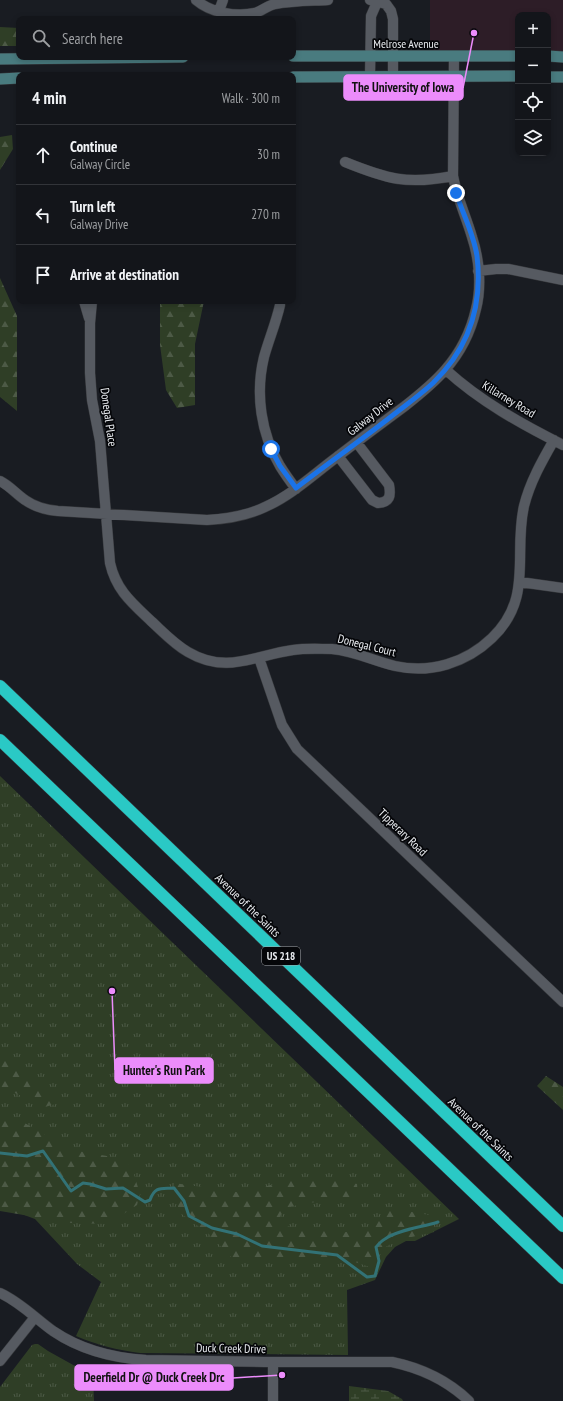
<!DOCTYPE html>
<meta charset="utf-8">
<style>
:root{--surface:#13151a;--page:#202227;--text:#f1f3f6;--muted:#9d9fa2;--line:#323439}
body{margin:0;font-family:"PT Sans Narrow",sans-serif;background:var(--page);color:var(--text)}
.controls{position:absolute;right:12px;top:12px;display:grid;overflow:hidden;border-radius:8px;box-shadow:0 2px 6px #0003}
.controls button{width:36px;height:36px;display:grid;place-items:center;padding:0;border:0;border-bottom:1px solid var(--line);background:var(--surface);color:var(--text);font:20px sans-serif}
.stop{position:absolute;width:12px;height:12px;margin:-9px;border:3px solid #1a73e8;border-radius:50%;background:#fff}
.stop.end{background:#1a73e8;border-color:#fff;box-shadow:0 1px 4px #0008}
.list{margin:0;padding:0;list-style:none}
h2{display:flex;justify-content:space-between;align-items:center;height:52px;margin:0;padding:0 16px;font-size:17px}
h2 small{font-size:13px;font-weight:400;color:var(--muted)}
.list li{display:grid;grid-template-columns:26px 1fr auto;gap:12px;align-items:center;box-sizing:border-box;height:60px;padding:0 16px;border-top:1px solid var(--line)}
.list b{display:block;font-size:15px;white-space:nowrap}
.list p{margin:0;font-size:13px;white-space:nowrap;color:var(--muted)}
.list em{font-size:13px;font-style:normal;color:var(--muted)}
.icon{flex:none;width:22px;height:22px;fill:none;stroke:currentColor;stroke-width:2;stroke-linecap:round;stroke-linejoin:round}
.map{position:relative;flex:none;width:563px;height:1401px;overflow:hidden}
.search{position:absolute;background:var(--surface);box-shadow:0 2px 6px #0003;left:16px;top:16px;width:280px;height:44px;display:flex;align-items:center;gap:10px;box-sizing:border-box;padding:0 14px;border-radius:8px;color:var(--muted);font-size:15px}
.panel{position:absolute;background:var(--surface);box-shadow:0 2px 6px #0003;left:16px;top:72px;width:280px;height:232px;border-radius:8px}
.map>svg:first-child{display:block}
.education{fill:#2d1d27}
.grass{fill:url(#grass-tufts)}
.forest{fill:url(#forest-firs)}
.wetland{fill:url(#wetland-marsh)}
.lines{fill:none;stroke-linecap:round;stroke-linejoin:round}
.stream{stroke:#327276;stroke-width:3}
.minor-casing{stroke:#37393d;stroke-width:11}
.secondary-casing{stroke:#37393d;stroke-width:12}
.motorway-casing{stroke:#37393d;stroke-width:13}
.minor{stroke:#565a61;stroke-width:10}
.secondary{stroke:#497b7f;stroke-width:11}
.motorway{stroke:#2ac9c5;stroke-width:12}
.route{stroke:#1a73e8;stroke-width:5}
.labels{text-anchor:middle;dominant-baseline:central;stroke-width:3.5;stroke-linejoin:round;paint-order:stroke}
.shield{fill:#050609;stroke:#a5a7ab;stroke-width:1}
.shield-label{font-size:11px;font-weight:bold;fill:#e9ecf0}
.street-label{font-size:12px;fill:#e9ecf0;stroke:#050609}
.leader{fill:none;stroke:#ec8cfb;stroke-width:1.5}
.callout-dot{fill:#ec8cfb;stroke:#050609;stroke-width:1.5}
.callout{fill:#ec8cfb;stroke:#ec8cfb;stroke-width:1.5}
.callout-label{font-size:13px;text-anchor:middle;font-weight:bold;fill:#111}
</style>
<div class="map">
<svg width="563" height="1401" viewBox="0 0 563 1401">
<defs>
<pattern id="grass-tufts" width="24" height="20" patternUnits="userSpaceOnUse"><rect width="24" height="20" fill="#2f3e26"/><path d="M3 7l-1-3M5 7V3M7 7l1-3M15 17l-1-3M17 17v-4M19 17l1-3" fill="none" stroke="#4d5a46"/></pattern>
<pattern id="forest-firs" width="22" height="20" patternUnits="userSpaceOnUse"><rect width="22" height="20" fill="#2f3e26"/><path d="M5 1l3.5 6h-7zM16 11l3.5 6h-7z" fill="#4d5a46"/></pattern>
<pattern id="wetland-marsh" width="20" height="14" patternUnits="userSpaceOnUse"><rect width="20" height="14" fill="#2f3e26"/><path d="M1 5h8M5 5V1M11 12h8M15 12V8" fill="none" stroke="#4d5a46"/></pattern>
</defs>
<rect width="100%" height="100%" fill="#191c22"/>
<path class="education" d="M430 0H563V52H548V15H518V51H430Z"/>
<path class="grass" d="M0 776 459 1219 415 1241H406L395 1247 386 1257 375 1280 347 1290 348 1355 140 1353C117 1350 97 1345 76 1336L101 1282 77 1264 35 1219 0 1206Z
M35 1344H38L48 1351 93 1376 94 1401H0V1387L32 1345Z"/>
<path class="forest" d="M0 27 19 28V46H0Z
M12 135 13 149 0 170V137Z
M0 278 17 316V411L0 397Z
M160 301H204L195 344V405L177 408 166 390 160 345Z
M0 1054 12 1061 62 1102 45 1107 0 1086Z
M546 1076 563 1087V1110L537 1086Z
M0 1111 21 1121 72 1150 107 1156 131 1165 140 1194 137 1205 108 1224 71 1223 0 1211Z
M326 1177 357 1184 358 1197 308 1203 284 1208 276 1225 339 1233 368 1229 389 1208 429 1215 434 1232 398 1240 382 1249 373 1268 352 1261 233 1259 209 1234 179 1212 174 1183 243 1193 281 1182Z"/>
<path class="wetland" d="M349 1386 388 1391 402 1399 403 1401H349Z"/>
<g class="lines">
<path class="stream" d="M0 1153 27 1156 43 1151 71 1191 83 1183 90 1184 106 1189 123 1188 145 1202 150 1200C155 1186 161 1189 174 1188L184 1201 189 1216 212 1228 237 1234 262 1246 337 1255 367 1277 375 1276 379 1261 376 1247C378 1245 381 1241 385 1239 397 1230 423 1227 438 1222"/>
<g class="minor-casing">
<path id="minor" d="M196 0C211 13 236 17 255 13 262 11 268 5 275 4 292 1 310 1 328 0
M370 0 386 4 391 11 393 19V76
M219 11 223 0
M370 76 371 16 378 0
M345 162C387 179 407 185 453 176
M478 271 496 269H508L563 280
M84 301 89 318
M92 301 90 323V373L92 400 100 441 110 563C116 590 132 603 151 621 163 632 174 644 188 652 227 675 255 655 293 650 306 648 319 649 332 649 355 651 374 661 395 666 430 674 466 663 492 638 534 598 513 554 524 506 530 482 542 461 554 440
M280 305C276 323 269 339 264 357 255 394 261 434 280 466 285 474 290 481 296 489
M446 370C480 401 521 424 563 445
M338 456 372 500 378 503C390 502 391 496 389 485L357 443
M0 481C10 486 16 494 25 500 35 507 46 510 58 511L207 520C227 519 246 516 265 507 292 495 314 474 337 457 359 440 382 423 405 406 419 395 433 384 445 370 460 353 471 331 476 309 482 286 479 258 472 237 466 216 457 198 453 176L454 56
M520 582 563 588
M259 658 282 725 297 749 563 1002
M0 1293C20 1302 35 1318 53 1331 81 1350 112 1358 146 1360L264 1362H392C421 1368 448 1381 469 1401
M0 1361 35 1317
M273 1362V1401"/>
</g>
<g class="secondary-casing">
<path id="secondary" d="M293 56H518
M548 56 563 57
M0 59 183 57
M293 77 518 76
M548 77H563
M0 79 19 78"/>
</g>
<g class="motorway-casing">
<path id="motorway" d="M0 686 563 1226
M0 740 563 1278"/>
</g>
<use href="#minor" class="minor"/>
<use href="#secondary" class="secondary"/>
<use href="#motorway" class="motorway"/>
</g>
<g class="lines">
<path class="route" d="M271 449 280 466 296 488C326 465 357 443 388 419 403 407 419 396 433 383 469 348 483 306 477 256 474 235 463 214 456 193"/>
</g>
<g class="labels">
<rect class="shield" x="262" y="947" width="38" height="18" rx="3"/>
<g class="shield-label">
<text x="281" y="956">US 218</text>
</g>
<g class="street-label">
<text x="406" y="43">Melrose Avenue</text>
<text transform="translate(509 399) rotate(31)">Killarney Road</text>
<text transform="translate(370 416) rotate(-38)">Galway Drive</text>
<text transform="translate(109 417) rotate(82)">Donegal Place</text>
<text transform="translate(367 645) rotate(14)">Donegal Court</text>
<text transform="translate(403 832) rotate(44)">Tipperary Road</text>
<text transform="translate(248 905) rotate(44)">Avenue of the Saints</text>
<text transform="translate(481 1129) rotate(44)">Avenue of the Saints</text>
<text transform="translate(231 1348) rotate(1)">Duck Creek Drive</text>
</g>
</g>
<path class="leader" d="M474 33L463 88M112 991L115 1070M282 1375L233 1378"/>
<g class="callout-dot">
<circle cx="474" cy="33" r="4"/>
<circle cx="112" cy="991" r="4"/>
<circle cx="282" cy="1375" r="4"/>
</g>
<g class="callout">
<rect x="344" y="75" width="119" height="25" rx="4"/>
<rect x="115" y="1058" width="98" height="25" rx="4"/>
<rect x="75" y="1365" width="158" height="25" rx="4"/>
</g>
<g class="callout-label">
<text x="403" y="92">The University of Iowa</text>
<text x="164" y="1075">Hunter's Run Park</text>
<text x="154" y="1382">Deerfield Dr @ Duck Creek Drc</text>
</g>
</svg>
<div class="controls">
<button>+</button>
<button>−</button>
<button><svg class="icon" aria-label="locate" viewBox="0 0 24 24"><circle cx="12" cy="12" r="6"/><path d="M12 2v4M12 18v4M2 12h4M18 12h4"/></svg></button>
<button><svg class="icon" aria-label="layers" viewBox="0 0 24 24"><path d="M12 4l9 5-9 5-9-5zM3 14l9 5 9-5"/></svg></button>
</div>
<div class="stop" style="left:271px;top:449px"></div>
<div class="stop end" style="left:456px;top:193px"></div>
<div class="search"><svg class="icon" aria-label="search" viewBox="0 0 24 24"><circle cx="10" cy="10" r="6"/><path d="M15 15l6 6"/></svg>Search here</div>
<section class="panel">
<h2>4 min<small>Walk · 300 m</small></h2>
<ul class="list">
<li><svg class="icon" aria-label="ahead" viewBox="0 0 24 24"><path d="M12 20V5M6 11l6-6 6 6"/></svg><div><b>Continue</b><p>Galway Circle</p></div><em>30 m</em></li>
<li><svg class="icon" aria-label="left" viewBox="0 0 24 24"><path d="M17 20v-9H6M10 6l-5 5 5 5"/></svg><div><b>Turn left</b><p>Galway Drive</p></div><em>270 m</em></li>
<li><svg class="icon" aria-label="arrive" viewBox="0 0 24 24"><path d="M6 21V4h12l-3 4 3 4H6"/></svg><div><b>Arrive at destination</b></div></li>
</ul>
</section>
</div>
